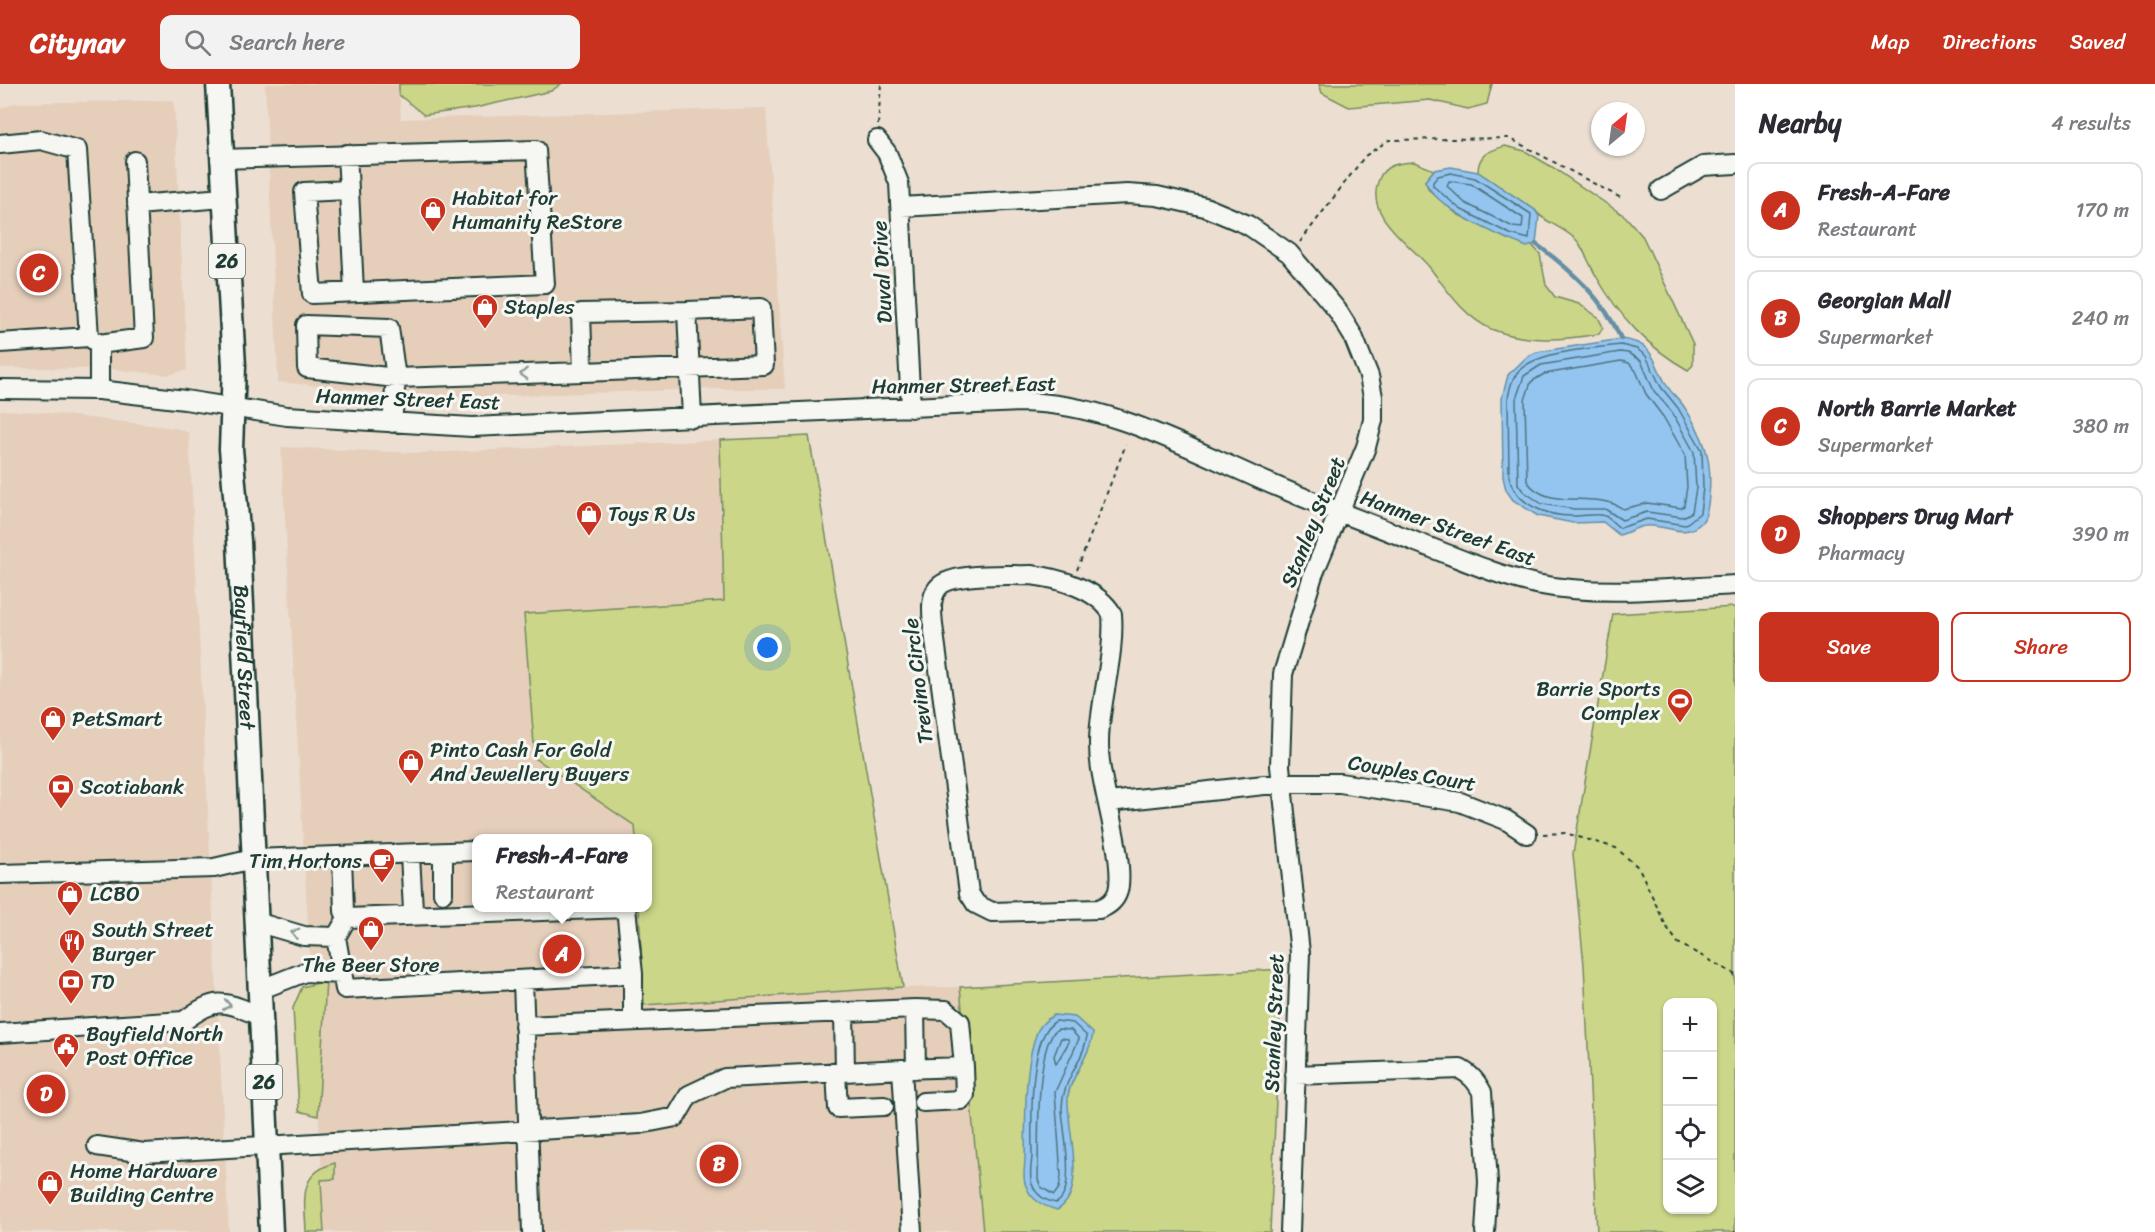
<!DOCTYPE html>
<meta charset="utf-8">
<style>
:root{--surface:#fff;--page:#f2f2f3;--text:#2b2b33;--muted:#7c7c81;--line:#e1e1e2;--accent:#c8321e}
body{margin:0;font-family:Sriracha,sans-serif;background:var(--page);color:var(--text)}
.controls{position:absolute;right:18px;bottom:18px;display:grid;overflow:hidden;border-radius:12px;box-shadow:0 2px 4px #0004}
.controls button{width:54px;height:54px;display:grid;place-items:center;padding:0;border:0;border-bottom:2px solid var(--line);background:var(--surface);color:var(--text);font:30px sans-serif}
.compass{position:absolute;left:1591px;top:18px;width:54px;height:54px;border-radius:50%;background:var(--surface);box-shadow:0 2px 4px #0004;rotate:29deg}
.you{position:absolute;left:768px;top:564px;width:21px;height:21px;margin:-15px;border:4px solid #fff;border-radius:50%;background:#1a73e8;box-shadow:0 0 0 9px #1a73e833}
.badge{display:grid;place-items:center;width:39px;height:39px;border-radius:50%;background:var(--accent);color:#fff;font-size:20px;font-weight:700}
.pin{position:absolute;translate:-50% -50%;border:3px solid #fff;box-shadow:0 2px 6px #0006}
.popup{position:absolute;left:472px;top:750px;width:180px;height:78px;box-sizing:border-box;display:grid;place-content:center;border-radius:12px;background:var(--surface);filter:drop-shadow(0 2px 4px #0005);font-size:20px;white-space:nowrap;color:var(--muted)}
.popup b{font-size:22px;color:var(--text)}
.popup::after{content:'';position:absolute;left:50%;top:100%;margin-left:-12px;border:12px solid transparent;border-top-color:var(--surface)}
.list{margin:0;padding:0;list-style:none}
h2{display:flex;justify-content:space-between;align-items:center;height:78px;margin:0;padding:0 24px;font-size:26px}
h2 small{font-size:20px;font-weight:400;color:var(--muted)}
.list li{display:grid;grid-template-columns:39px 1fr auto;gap:18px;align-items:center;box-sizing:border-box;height:96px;margin:0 12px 12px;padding:0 12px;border:2px solid var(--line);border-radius:12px}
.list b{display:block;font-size:22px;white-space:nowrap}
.list p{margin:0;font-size:20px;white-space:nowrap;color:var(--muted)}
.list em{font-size:20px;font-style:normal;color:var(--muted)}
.actions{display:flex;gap:12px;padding:18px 24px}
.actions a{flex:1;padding:14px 0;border:2px solid var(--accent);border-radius:12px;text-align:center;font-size:21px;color:var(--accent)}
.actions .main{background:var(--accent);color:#fff}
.icon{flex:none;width:33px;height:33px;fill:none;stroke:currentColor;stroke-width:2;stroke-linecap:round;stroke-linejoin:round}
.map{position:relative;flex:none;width:1735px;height:1148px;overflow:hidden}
header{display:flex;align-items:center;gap:36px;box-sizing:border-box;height:84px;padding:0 30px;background:var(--accent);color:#fff}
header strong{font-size:28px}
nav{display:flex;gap:33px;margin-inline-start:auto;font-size:21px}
.search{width:420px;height:54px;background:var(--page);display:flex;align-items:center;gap:15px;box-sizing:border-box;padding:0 21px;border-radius:12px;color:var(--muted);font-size:22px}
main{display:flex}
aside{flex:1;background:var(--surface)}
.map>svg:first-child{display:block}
.built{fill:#e5cfbb}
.green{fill:#cbd689;stroke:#758a5e;stroke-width:1.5;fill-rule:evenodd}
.water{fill:#94c5f0;stroke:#658fa5;stroke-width:1.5}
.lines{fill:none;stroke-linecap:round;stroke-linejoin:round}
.shore{stroke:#4e737f;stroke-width:1.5}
.stream{stroke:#658fa5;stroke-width:4.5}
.minor-casing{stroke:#1f3d34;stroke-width:22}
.major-casing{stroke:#1f3d34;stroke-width:27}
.path{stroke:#1f3d34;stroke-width:2;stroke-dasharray:4.5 4.5;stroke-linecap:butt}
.minor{stroke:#f6f6f2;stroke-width:18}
.major{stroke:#f6f6f2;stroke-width:22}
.oneway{stroke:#8a9a93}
.labels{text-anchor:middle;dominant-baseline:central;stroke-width:6;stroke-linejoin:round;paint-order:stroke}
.shield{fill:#f6f6f2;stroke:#60746d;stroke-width:1.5}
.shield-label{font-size:20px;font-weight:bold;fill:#1f3d34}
.poi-label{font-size:21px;fill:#1f3d34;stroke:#f6f6f2;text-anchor:start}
.street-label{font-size:21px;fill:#1f3d34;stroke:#f6f6f2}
</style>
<header>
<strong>Citynav</strong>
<div class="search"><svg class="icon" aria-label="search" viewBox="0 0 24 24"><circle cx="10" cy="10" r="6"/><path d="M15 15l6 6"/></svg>Search here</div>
<nav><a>Map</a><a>Directions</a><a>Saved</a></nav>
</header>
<main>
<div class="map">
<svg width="1735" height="1148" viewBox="0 0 1735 1148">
<rect width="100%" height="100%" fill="#ecdfd2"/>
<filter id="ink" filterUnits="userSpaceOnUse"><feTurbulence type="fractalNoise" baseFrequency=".0167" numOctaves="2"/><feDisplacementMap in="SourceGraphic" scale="12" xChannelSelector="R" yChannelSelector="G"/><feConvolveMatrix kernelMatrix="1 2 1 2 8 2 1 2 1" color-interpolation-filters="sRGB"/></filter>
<g filter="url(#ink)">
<path class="built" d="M265 0H399L401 35 766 24 785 305H708L445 314 278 298Z
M174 16 187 286 168 291 111 285 0 284V25L14 19Z
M0 326 40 328 176 344 189 349 229 1148H0Z
M720 356 724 517 524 530 535 674 635 742 637 754H476V824H644L654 906 960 903 983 1148H325L281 363 419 369Z"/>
<path class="green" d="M399 0H561L551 7 475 24 424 31 399 11Z
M1319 0H1492L1487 20 1468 25 1430 16 1349 23 1322 9Z
M1505 62 1525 67 1552 83 1626 133 1643 153 1693 260V281L1688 286C1647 263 1619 232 1596 192 1590 181 1585 169 1579 159 1568 144 1543 139 1535 126L1478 88C1478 70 1489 67 1505 62Z
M1414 78 1434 86 1425 97 1429 106 1457 130 1507 155 1533 162 1540 170 1546 201 1555 213 1579 220 1598 233 1603 243 1599 250C1563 256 1526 259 1491 245 1464 233 1447 206 1430 184 1410 159 1363 132 1379 95 1385 80 1399 79 1414 78Z
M809 352 903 903 644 921 639 824H648V754H636L635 742 535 674 524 530 724 517 720 356Z
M1735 523V1148H1597L1584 881 1573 770 1613 530ZM1668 918H1712V1126H1668Z
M1282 885 1270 1148H983L960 903Z
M326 897 318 1032 299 1027 293 924 302 903Z
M335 1079V1095L321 1096 324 1148H306C305 1117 297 1089 335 1079Z"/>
<path class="water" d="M1451 83 1478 88 1535 126 1539 132 1536 160 1527 163C1499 152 1436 125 1425 97L1434 86Z
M1621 255C1655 259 1652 276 1666 300 1670 308 1678 314 1683 321 1704 352 1713 375 1709 412 1708 420 1708 431 1702 438 1684 457 1665 439 1645 442 1636 443 1628 449 1619 451L1603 438 1573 439 1538 432 1513 416 1506 406 1503 393 1502 314 1508 291 1528 272 1537 268Z
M1054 931 1075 933 1093 949C1090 973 1069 995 1068 1013 1066 1044 1089 1108 1057 1126 1043 1122 1031 1116 1026 1102 1022 1094 1025 1083 1025 1075 1026 1038 1023 980 1038 946 1042 939 1047 935 1054 931Z"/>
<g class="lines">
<path class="shore" d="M1451 89 1475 94 1531 130 1529 155 1510 150 1460 125 1433 102V98L1438 92Z
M1449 97 1471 100 1523 134 1522 144 1513 143 1465 119 1447 102Z
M1621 261 1637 265 1646 272 1661 303 1678 324 1702 366 1703 404 1700 429 1685 441 1647 435 1620 444C1615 441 1611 435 1605 432 1597 429 1585 432 1576 432 1548 433 1515 421 1509 392L1508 314C1510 305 1511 296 1518 288 1535 267 1594 264 1621 261Z
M1620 268 1628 269 1641 277 1654 307 1672 328 1694 368 1696 404 1692 428 1683 433 1647 428 1622 436 1605 425H1574L1542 420 1523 407 1518 400 1516 315 1524 292 1541 281Z
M1621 277 1629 279 1636 287 1646 310 1664 334 1685 371 1687 403 1684 422 1681 424 1647 419 1623 425C1595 405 1548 428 1527 397L1525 316 1531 298 1544 290Z
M1056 937 1073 939 1087 952C1083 980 1061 996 1062 1026 1063 1046 1077 1109 1056 1119 1046 1117 1036 1111 1032 1100 1029 1092 1031 1082 1032 1073 1032 1043 1027 952 1056 937Z
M1058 945 1071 946 1079 955 1055 1008 1061 1092 1059 1104 1054 1111 1041 1103 1038 1096C1039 1069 1034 957 1058 945Z
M1061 954 1068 955 1069 958 1056 980 1054 972Z"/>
<path class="stream" d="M1536 160C1570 185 1604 215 1621 255"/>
<g class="minor-casing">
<path id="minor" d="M877 56 887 69 899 99 911 324
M0 60 41 56 77 66 89 253
M220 75 536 66 545 200 312 210 304 108 349 106 347 70
M349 106 354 207
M1661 106 1703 82 1735 80
M137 121 223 114
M901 123 1127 110 1157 112 1205 123 1248 141 1289 169 1337 226 1353 252 1369 292 1373 313V336L1366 363 1313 491 1283 590 1280 682 1300 869 1290 1148
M687 227 581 229 583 288 764 281 761 224 687 227 692 334
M0 259 89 253 99 260V306
M99 260 144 254 135 77
M0 305 99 306 185 316 287 332 472 343 1021 318C1102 319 1172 356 1244 388 1300 414 1359 435 1416 458 1456 473 1495 491 1536 500 1601 513 1669 504 1735 501
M392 339 396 294 389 244 306 241 307 284 396 294 583 288
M1031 491C1058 494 1098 505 1112 530 1116 582 1092 634 1101 685 1105 715 1125 780 1118 807 1115 817 1108 822 1099 825L992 828 976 820 969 809 933 541C932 529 930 515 937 505 948 487 1010 492 1031 491Z
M1109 718 1282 699H1340L1460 718 1506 736 1527 750
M443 770V809
M410 771 413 826
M342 773 344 827 347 834
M0 790 214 784 253 775 476 767
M626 824 633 890 345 905 336 853 347 834 626 824
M256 838 304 852 336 853
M633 890V936
M523 897 532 1148
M259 906 305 888 341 890
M915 925 916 985
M844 928 845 988
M524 942 915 925 946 926 960 938 964 983 902 985
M0 949 184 937C217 912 223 917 260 932
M836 989 838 1024 884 1022
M1295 991 1460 985C1471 991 1476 997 1482 1008L1488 1098 1485 1148
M923 1018 961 1016 965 1011 964 983
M97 1062 144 1069 640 1040 676 1033 689 1011 725 994 902 985 912 1148"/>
</g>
<g class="major-casing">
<g id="major">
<path id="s1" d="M218 0 234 282 231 365 239 457 271 1148"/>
</g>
</g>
<path class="path" d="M878 41 881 0
M1300 158 1365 72 1389 56 1509 54 1621 114
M1077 486 1126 360
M1543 750 1565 749 1616 764 1639 784 1666 842 1678 859 1733 889 1735 893
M1735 1148V1147"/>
<use href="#minor" class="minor"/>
<use href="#major" class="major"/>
</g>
<defs><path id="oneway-chevron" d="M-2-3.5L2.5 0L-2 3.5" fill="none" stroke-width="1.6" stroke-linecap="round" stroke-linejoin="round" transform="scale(1.5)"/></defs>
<g class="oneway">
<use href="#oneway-chevron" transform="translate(524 290) rotate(178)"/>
<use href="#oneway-chevron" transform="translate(295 849) rotate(-165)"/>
<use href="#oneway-chevron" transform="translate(227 921) rotate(10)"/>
</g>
</g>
<defs>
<g id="shop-pin" transform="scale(1.35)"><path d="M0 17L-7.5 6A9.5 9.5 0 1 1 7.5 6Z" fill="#c8321e" stroke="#f6f6f2"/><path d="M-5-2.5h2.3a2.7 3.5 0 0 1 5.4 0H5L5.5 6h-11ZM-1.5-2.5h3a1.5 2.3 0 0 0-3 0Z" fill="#fff"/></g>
<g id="stadium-pin" transform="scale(1.35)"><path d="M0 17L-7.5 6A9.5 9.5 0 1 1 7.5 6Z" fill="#c8321e" stroke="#f6f6f2"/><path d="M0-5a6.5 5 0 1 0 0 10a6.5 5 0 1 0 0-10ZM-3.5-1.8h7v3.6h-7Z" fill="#fff"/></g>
<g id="bank-pin" transform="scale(1.35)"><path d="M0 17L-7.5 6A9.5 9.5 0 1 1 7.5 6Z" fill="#c8321e" stroke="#f6f6f2"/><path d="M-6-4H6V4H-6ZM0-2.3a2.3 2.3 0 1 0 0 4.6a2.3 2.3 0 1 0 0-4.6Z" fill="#fff"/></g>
<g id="cafe-pin" transform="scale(1.35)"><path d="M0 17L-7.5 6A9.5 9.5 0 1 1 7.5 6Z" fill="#c8321e" stroke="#f6f6f2"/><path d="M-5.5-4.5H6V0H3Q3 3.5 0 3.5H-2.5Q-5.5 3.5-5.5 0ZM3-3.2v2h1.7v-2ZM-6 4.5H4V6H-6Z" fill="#fff"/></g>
<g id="restaurant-pin" transform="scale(1.35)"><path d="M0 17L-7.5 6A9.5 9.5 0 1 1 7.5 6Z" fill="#c8321e" stroke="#f6f6f2"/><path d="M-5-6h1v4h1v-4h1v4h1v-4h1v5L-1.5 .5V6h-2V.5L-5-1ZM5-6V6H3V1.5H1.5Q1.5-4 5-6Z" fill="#fff"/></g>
<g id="civic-pin" transform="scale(1.35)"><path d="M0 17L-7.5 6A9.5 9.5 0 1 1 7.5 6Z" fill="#c8321e" stroke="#f6f6f2"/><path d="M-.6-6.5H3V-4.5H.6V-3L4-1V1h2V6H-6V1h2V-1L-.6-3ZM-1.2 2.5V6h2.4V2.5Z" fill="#fff"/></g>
</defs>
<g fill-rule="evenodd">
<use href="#shop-pin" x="433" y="126"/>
<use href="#shop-pin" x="485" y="223"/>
<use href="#shop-pin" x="589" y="430"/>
<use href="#stadium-pin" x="1680" y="617"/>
<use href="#shop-pin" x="53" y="635"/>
<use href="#shop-pin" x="411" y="678"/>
<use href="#bank-pin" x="61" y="703"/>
<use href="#cafe-pin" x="382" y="777"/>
<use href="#shop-pin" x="70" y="810"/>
<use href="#shop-pin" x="371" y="845"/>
<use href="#restaurant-pin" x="72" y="858"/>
<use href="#bank-pin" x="71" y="898"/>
<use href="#civic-pin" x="66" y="962"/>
<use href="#shop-pin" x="50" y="1099"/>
</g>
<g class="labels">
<g class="shield">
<rect x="209" y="160" width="36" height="34" rx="4.5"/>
<rect x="246" y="981" width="36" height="34" rx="4.5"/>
</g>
<g class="shield-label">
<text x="227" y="177">26</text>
<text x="264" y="998">26</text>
</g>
<g class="poi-label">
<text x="452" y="114">Habitat for<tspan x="452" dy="24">Humanity ReStore</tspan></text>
<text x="504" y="223">Staples</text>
<text x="608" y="430">Toys R Us</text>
<text x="1660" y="605" text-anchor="end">Barrie Sports<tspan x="1660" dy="24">Complex</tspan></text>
<text x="72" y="635">PetSmart</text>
<text x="430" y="666">Pinto Cash For Gold<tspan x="430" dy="24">And Jewellery Buyers</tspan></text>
<text x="80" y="703">Scotiabank</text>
<text x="362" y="777" text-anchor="end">Tim Hortons</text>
<text x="90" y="810">LCBO</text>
<text x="92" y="846">South Street<tspan x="92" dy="24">Burger</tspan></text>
<text x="371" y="881" text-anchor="middle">The Beer Store</text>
<text x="90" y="898">TD</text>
<text x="86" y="950">Bayfield North<tspan x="86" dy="24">Post Office</tspan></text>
<text x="70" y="1087">Home Hardware<tspan x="70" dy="24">Building Centre</tspan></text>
</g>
<g class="street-label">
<text transform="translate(882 188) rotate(-93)">Duval Drive</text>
<text transform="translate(964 301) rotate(-1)">Hanmer Street East</text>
<text transform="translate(408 315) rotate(2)">Hanmer Street East</text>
<text transform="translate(1313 438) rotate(-68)">Stanley Street</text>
<text transform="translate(1448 444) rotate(20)">Hanmer Street East</text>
<text stroke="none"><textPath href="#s1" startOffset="574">Bayfield Street</textPath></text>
<text transform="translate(918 597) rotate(-97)">Trevino Circle</text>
<text transform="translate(1412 689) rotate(10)">Couples Court</text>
<text transform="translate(1274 939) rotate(-88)">Stanley Street</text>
</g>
</g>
</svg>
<div class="controls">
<button>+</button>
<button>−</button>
<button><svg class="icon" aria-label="locate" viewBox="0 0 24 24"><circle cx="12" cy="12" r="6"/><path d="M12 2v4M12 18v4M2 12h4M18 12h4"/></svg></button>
<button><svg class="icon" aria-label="layers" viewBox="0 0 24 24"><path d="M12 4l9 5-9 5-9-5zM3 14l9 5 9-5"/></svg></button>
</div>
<svg class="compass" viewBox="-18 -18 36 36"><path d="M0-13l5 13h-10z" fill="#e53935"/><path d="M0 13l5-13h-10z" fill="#7c7c81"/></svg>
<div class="you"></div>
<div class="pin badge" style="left:562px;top:870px">A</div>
<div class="popup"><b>Fresh-A-Fare</b>Restaurant</div>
<div class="pin badge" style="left:719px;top:1080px">B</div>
<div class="pin badge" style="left:39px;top:189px">C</div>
<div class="pin badge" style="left:46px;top:1010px">D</div>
</div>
<aside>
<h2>Nearby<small>4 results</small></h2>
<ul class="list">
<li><span class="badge">A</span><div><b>Fresh-A-Fare</b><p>Restaurant</p></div><em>170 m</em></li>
<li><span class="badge">B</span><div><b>Georgian Mall</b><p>Supermarket</p></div><em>240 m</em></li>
<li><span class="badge">C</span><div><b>North Barrie Market</b><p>Supermarket</p></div><em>380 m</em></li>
<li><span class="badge">D</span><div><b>Shoppers Drug Mart</b><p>Pharmacy</p></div><em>390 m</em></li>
</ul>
<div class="actions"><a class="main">Save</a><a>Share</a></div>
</aside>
</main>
